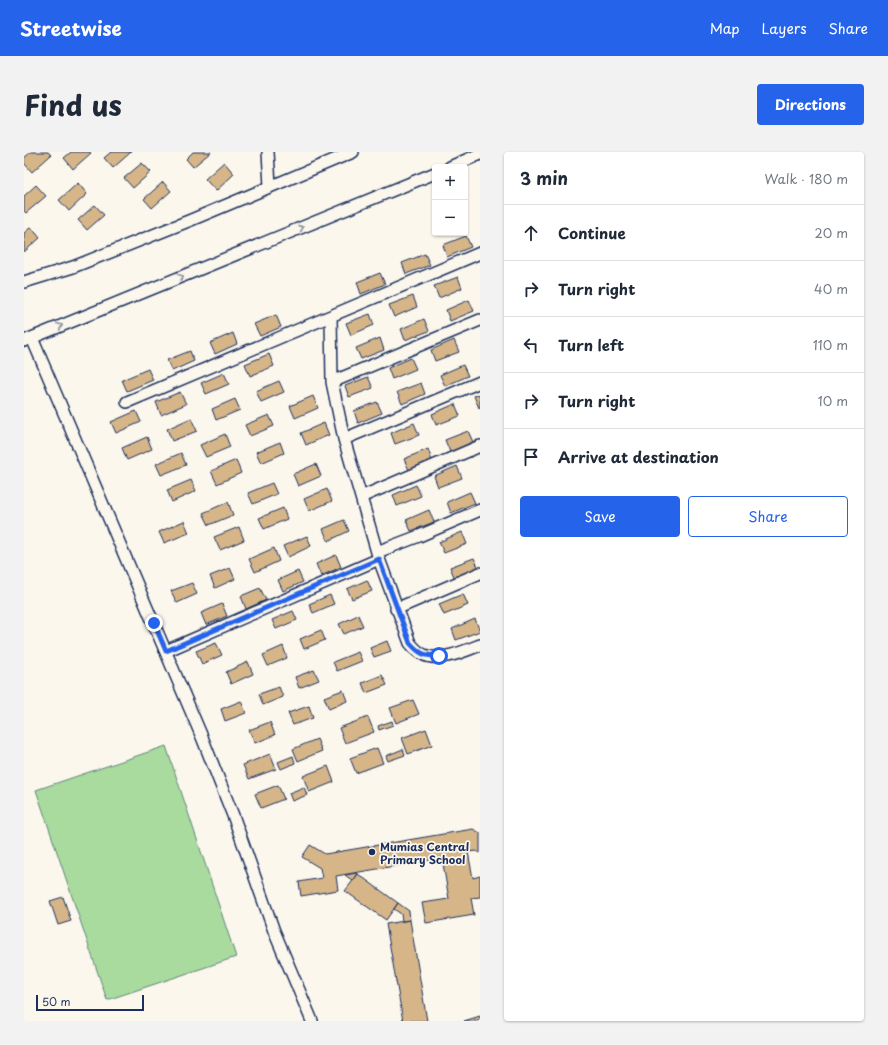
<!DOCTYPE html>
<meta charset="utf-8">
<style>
:root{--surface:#fff;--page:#f2f2f3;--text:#1f2937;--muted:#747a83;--line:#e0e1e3;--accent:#2563eb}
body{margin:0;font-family:"Playpen Sans",sans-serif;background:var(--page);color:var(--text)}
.controls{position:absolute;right:12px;top:12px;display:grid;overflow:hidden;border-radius:4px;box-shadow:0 1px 3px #0004}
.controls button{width:36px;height:36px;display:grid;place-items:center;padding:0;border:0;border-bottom:1px solid var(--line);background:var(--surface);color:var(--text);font:20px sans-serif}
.scale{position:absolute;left:12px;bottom:10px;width:108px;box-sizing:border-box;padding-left:4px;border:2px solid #1b2f5e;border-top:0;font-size:11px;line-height:14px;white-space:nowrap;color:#1b2f5e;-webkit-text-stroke:3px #fbf7ec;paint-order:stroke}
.stop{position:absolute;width:12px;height:12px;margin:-9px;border:3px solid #2563eb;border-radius:50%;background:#fff}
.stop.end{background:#2563eb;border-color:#fff;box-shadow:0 1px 4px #0008}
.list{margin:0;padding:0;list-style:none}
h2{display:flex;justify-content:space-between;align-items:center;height:52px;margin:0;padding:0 16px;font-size:17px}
h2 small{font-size:13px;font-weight:400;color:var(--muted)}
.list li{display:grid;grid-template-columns:26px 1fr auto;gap:12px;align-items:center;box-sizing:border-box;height:56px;padding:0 16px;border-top:1px solid var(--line)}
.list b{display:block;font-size:15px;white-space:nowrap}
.list em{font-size:13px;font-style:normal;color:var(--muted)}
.actions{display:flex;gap:8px;padding:12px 16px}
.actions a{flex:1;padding:9px 0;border:1px solid var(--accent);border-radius:4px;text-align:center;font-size:14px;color:var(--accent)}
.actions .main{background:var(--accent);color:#fff}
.icon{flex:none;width:22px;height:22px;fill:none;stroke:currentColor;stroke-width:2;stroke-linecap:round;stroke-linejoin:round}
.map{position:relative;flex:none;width:456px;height:869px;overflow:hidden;border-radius:4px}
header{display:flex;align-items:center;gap:24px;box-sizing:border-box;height:56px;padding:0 20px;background:var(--accent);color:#fff}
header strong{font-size:19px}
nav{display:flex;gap:22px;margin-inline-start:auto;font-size:14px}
.intro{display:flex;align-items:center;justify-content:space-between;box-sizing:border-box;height:96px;padding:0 24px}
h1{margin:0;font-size:28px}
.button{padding:10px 18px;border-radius:4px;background:var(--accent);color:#fff;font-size:14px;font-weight:700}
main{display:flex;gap:24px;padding:0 24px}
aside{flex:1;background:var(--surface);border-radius:4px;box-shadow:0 1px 3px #0004}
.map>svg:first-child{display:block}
.green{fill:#a8db9d;stroke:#62857e}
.building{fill:#d6b689;stroke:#1b2f5e}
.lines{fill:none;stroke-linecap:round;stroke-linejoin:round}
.minor-casing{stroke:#1b2f5e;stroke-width:14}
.minor{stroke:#fbf7ec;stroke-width:11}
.oneway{stroke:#8b93a5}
.route{stroke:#2563eb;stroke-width:5}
.poi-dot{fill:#1b2f5e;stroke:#fbf7ec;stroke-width:1.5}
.labels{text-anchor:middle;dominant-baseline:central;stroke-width:3.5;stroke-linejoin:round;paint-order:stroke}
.poi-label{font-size:11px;font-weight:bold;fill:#1b2f5e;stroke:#fbf7ec;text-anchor:start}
</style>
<header>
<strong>Streetwise</strong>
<nav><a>Map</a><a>Layers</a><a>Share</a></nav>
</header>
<div class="intro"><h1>Find us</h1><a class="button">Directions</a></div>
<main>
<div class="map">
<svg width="456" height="869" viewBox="0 0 456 869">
<rect width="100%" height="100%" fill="#fbf7ec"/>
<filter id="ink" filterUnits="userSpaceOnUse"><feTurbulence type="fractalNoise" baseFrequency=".025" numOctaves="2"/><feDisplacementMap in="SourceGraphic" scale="8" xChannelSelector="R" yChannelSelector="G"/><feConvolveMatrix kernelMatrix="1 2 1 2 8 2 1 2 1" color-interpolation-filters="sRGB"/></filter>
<g filter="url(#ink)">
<path class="green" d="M142 594 212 805 83 848 12 638Z"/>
<path class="building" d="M7 0H24L27 3 8 20 0 11V6Z
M47 0H66L67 1 49 17 40 6Z
M87 0H107L89 16 80 6Z
M169 0H187L169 15 162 7Z
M200 10 210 22 192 39 181 27Z
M118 11 127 20 109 36 100 26Z
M139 30 147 39 128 56 120 47Z
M54 31 63 42 45 59 35 48Z
M12 33 22 44 2 61 0 59V44Z
M71 53 80 63 63 78 54 68Z
M7 75 16 86 0 100V81Z
M442 84 447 95 423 105 419 93Z
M401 102 406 113 382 122 378 111Z
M356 121 361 132 337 142 333 130Z
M434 125 438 136 415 146 410 134Z
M389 144 393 155 370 165 365 153Z
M445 148 450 159 426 169 422 158Z
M346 162 350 173 327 183 322 171Z
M252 163 257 175 236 184 230 172Z
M400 167 405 179 381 188 377 177Z
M209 181 213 192 191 202 186 191Z
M356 186 360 198 337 207 332 196Z
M430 188 435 200 411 209 407 198Z
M166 199 170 209 148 219 143 208Z
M245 202 250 214 226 224 221 212Z
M387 206 392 217 368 227 364 216Z
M439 213 444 224 421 234 416 223Z
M124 217 129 228 103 239 98 228Z
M200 221 205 232 182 242 177 231Z
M344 225 349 236 325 245 321 234Z
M255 229 260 240 237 250 232 239Z
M397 231 401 242 378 252 373 240Z
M156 240 162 252 137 263 132 250Z
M456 242V255L455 256 450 244Z
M289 244 294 256 271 266 266 254Z
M211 247 216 258 192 268 188 257Z
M353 250 358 261 334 271 330 259Z
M431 252 436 264 412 273 408 262Z
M112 259 117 270 92 281 87 270Z
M245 263 250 274 226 284 221 273Z
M167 266 173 279 148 289 143 277Z
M300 271 305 283 282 293 277 281Z
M390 271 395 283 371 292 367 281Z
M444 279 449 290 426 300 421 288Z
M201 282 206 295 182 305 176 293Z
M123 285 128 297 103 308 98 296Z
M256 290 260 301 237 311 232 300Z
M404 297 408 309 385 318 380 307Z
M157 301 162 313 137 323 132 312Z
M212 308 217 321 193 332 187 319Z
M292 312 297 324 274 334 269 322Z
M433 314 438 326 414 335 410 324Z
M167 328 172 339 148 350 143 338Z
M248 331 253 342 229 352 224 341Z
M392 333 397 344 373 354 369 343Z
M303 337 308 349 285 359 280 347Z
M446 340 451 351 427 361 423 350Z
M204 350 209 363 185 373 179 361Z
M259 356 263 367 240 377 235 366Z
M405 358 410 370 387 379 382 368Z
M320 368 325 379 304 389 299 377Z
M160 369 165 381 140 391 135 380Z
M215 375 220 388 196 398 190 385Z
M438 380 443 392 420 401 415 390Z
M283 384 287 394 264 405 259 394Z
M250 396 255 409 231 420 225 407Z
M312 403 317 415 297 424 292 412Z
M450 406 455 417 431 427 426 415Z
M206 416 211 427 191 436 186 424Z
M274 419 279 430 259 439 254 428Z
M343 428 348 439 328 447 323 437Z
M168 431 173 442 153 451 147 439Z
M236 436 242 448 222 457 217 444Z
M439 442 444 453 420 463 415 452Z
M306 443 310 452 289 461 285 452Z
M198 452 203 464 182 473 177 461Z
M269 459 273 468 252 477 248 468Z
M334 463 339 474 320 482 315 472Z
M451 467 456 479 432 488 428 477Z
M297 478 301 488 280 497 276 487Z
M363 489 367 499 350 505 346 496Z
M192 491 198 503 178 512 172 499Z
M259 494 263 506 244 514 239 503Z
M334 500 338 509 313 519 309 510Z
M224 510 229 522 207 532 202 520Z
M290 518 295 528 275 536 271 525Z
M358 523 363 533 342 541 338 531Z
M255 535 259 545 239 553 235 542Z
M319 538 323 549 305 557 300 545Z
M389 548 395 562 372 571 366 556Z
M217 549 222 561 201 569 197 557Z
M285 554 289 566 269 573 264 561Z
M344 565 350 580 321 591 315 576Z
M368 569 369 573 355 578 354 574Z
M246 570 251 583 231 591 225 578Z
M402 577 408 593 384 602 378 586Z
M293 587 298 599 274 609 269 597Z
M353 596 359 611 332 621 326 606Z
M379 597 381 603 364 609 362 604Z
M246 602 252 617 225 627 219 613Z
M269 604 271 611 257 617 254 610Z
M304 614 310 630 285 640 279 624Z
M254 633 260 647 237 656 231 642Z
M280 635 283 643 268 649 265 641Z
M449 677 456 681V701L452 699 444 700 449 726 456 724V745L447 746 450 763 402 771 398 751 425 747 418 706 312 724 314 738 277 744 275 730 298 726 296 716 278 705 286 693 301 702Z
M333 721 334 722 329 729 321 723Z
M334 722 374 751 362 768 321 739Z
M39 745 47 769 34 773 26 749Z
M374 751 385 759 386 768 378 769 377 762 370 757Z
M386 768 403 869H379L362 772Z
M456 864V869H440Z"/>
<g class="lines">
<g class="minor-casing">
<path id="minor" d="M244 0 246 34
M426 15 456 2
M0 130 49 115 167 68 329 0
M307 164 308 230 320 287 355 407 386 491C390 496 394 500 400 503 416 510 441 499 456 493
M8 186 178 585 210 666 250 779 288 869
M0 189 411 21
M308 230 456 168
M103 250 456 101
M320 287 456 230
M337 345 456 294
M353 400 395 384 456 358
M372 457 456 421
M142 499 355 407"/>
</g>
<use href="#minor" class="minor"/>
</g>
<defs><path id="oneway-chevron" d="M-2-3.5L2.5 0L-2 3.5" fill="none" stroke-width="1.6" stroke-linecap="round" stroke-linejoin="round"/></defs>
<g class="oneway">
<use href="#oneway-chevron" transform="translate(277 76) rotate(-22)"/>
<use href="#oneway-chevron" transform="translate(157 125) rotate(-22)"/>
<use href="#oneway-chevron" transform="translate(36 174) rotate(-22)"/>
</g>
</g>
<g class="lines" filter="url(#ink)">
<path class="route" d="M130 471 142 499 355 407 386 491C396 502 400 504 415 504"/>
</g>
<circle class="poi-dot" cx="348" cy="700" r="4"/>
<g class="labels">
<g class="poi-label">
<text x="356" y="694">Mumias Central<tspan x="356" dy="13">Primary School</tspan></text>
</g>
</g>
</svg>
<div class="controls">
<button>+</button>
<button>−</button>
</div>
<div class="scale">50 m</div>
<div class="stop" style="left:415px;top:504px"></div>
<div class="stop end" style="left:130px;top:471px"></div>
</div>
<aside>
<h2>3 min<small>Walk · 180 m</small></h2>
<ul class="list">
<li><svg class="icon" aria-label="ahead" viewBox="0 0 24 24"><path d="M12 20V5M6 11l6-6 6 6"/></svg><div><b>Continue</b></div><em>20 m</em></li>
<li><svg class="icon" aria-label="right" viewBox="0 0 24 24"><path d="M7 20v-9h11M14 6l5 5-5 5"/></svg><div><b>Turn right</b></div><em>40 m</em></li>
<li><svg class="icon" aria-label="left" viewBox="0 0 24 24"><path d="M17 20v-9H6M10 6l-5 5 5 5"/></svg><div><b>Turn left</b></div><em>110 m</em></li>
<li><svg class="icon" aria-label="right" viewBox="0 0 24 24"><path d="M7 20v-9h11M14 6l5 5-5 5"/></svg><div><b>Turn right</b></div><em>10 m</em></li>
<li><svg class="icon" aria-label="arrive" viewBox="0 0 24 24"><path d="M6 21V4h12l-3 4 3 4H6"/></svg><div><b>Arrive at destination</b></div></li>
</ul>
<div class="actions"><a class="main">Save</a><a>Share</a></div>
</aside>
</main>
